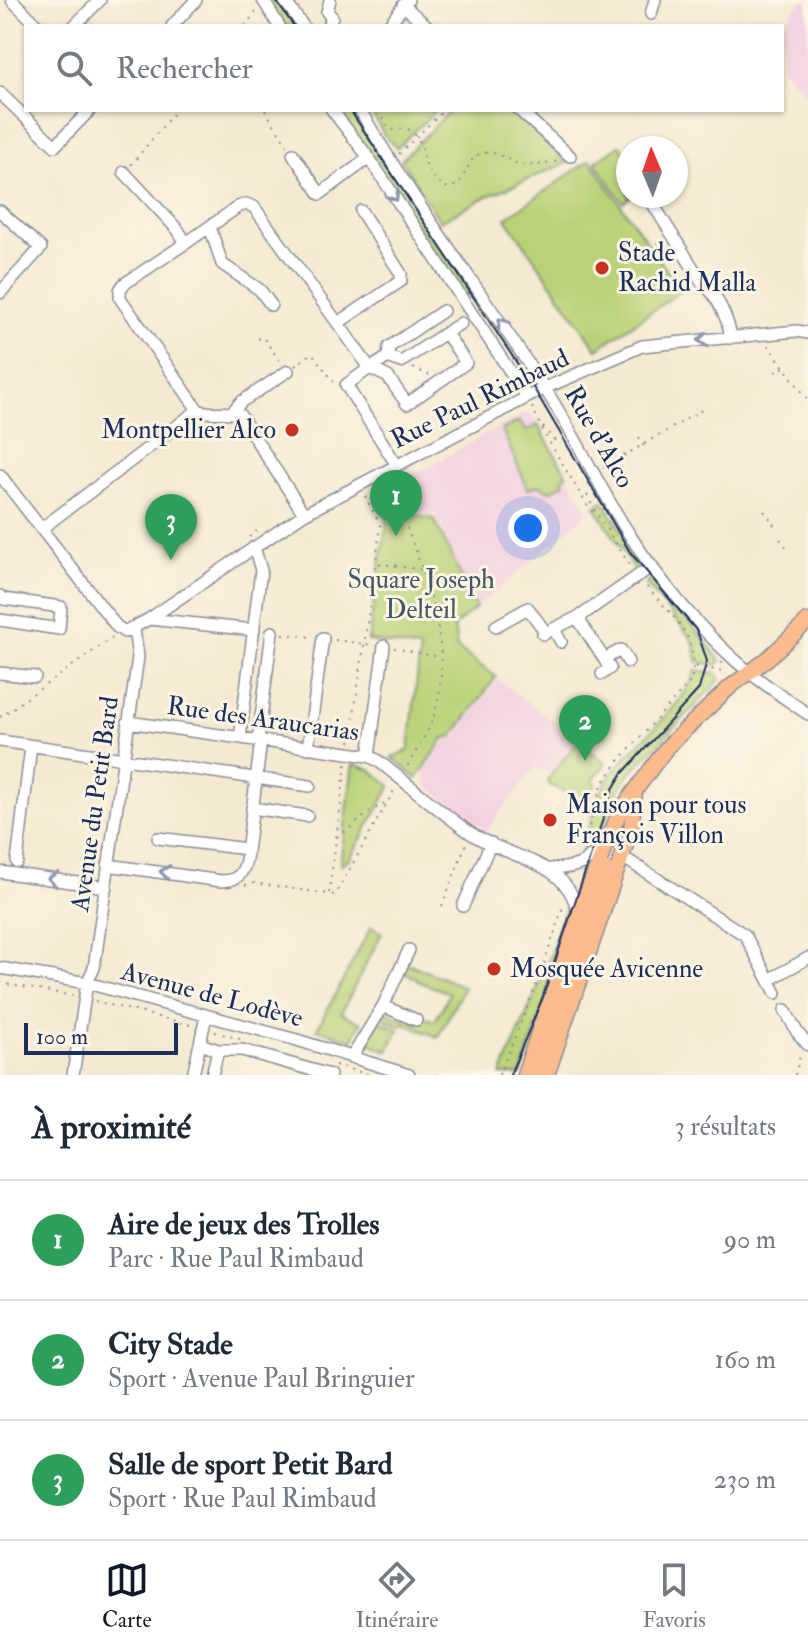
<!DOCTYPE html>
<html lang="fr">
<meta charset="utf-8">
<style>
:root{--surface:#fff;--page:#f6f6f7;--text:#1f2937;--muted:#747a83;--line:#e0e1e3;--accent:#111827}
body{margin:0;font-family:"IM FELL Double Pica",serif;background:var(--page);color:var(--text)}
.compass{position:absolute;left:616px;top:136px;width:72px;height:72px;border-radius:50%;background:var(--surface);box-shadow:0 2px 6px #0004;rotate:358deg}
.scale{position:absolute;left:24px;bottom:20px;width:154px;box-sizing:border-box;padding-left:8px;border:4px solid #1b2f5e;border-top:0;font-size:22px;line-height:28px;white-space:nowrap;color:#1b2f5e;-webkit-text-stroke:6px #fcf5e5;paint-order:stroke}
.you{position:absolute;left:528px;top:528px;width:28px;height:28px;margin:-20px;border:6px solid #fff;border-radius:50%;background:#1a73e8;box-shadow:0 0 0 12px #1a73e833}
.badge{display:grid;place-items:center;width:52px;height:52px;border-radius:50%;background:var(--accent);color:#fff;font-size:26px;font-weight:700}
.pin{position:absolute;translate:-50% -66px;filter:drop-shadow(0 2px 4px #0008)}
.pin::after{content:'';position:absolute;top:42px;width:28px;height:24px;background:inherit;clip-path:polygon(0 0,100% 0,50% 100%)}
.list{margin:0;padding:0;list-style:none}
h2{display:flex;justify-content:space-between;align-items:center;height:104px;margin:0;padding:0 32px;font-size:34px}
h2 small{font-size:26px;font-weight:400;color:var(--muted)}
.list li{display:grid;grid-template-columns:52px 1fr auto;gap:24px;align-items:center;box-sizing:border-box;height:120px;padding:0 32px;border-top:2px solid var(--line)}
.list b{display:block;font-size:30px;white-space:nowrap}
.list p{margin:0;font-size:26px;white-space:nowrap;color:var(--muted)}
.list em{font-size:26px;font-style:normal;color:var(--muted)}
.icon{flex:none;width:44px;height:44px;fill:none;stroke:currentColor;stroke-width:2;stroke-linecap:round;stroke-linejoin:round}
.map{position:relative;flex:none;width:808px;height:1075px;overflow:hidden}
.search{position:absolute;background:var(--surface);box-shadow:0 2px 6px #0004;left:24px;right:24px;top:24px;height:88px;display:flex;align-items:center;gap:20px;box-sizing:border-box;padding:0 28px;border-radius:0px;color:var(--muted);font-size:30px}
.sheet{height:464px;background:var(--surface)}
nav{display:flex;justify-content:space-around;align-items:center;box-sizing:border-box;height:112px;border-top:2px solid var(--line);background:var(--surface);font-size:22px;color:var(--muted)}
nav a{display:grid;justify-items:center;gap:4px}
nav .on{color:var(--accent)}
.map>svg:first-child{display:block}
.built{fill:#f2cfe1}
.green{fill:#bad277;stroke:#6a806a;stroke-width:2}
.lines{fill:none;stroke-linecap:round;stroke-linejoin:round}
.minor-casing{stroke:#888c98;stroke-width:14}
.major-casing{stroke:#888c98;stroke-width:17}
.path{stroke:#888c98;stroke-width:2;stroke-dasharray:2 6;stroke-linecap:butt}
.minor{stroke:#fff;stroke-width:11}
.major{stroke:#fbbb8d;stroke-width:14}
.tram{stroke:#1b2f5e;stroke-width:2}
.oneway{stroke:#8d97ae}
.poi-dot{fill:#c8321e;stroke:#fcf5e5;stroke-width:3}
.labels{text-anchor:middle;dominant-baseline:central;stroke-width:6;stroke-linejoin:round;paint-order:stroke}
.poi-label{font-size:26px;fill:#1b2f5e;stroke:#fcf5e5;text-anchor:start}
.street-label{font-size:26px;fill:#1b2f5e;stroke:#fcf5e5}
.park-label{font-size:26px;fill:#435864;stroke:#fcf5e5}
</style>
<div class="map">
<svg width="808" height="1075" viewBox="0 0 808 1075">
<rect width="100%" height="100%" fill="#fcf5e5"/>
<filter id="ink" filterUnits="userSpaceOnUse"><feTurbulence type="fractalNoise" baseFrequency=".0125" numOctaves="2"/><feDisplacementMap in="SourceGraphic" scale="16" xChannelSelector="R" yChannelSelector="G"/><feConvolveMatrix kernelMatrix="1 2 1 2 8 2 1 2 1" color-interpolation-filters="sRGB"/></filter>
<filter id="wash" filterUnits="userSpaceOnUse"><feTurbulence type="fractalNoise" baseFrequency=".006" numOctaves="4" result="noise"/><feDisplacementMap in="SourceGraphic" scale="32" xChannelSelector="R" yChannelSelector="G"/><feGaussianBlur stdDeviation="1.8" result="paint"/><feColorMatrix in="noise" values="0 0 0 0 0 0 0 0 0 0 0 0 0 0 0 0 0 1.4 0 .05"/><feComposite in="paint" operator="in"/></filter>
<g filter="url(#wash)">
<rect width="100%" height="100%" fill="#f5ead1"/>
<path class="built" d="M803 0H808V95L782 68V30L792 11Z
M525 413 533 416 589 512 476 608 435 514 409 513 395 485Z
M498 680 577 739 551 772 535 768 486 831 426 785 424 771 446 740 454 738Z"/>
<path class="green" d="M266 0H278L296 26H283Z
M344 110H355L476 290 464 297 339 114Z
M370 110H436L397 148 384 135Z
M451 110H513L567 163 488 196 440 221 401 160Z
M620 145 628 157V196H632L623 202 595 162Z
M590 160 681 291 597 349 506 218Z
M519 421 526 431 538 425 567 475 562 479 564 484 549 491 539 485 528 489 502 430Z
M603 501 644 565 635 571 595 506Z
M398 513 402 522 412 515 434 519 476 608 454 626 457 648 496 677 453 736 444 738 417 779 392 757 409 750 420 649 368 641 388 515Z
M653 577 721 661 716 665 697 662 695 647 690 637 646 584Z
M696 670 716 673 721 679 630 773 620 788 596 845 580 858C589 832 594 799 610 776 633 744 686 706 696 670Z
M578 741 606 763 593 780 596 783 588 802 549 785 547 780Z
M353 764 371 770 391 786 350 858 340 865Z
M569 898 573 917 521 1075H501L544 973Z
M371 927 382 933 341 1013 361 1023 352 1040 317 1029Z
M407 963 464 987 438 1037 403 1023 401 1026 383 1018 385 1011 418 1024 421 1016 435 1021 450 993 417 981V978L403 973Z
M378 1021 399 1029 388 1051 366 1042Z"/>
</g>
<g filter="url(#ink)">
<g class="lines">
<g class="minor-casing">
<path id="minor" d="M12 0 38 26
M263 0 279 26
M284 0 303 26
M403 5 427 26
M651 14 655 0
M74 26 100 0
M172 26 196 0
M328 26 332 17 327 12 330 0
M388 26 408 0
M0 93 55 146 90 110
M332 110 369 158 527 397
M360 110C415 205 481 291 541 383 575 433 599 489 633 540 660 581 698 627 735 660 757 680 783 697 808 714
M519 110 570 156
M293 154 320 194 369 158
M124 172 178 230 186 243 124 284 120 290V298L198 410
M648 196 703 284C717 293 729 322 731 338
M0 211 41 248 0 293
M210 227 222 264 260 290 271 305
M186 243 238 207 246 204 254 207 370 368 388 377 407 404 466 363 446 333
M338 323 401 281V274L361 211
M388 357 389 347 443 311
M370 368 346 385 396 464
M371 368 388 357 401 362 461 323
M232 412 241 402 288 371
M0 475 117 627 125 632 149 619 304 514 545 388 642 346 797 331 808 333
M41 529 198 410C212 416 226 409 240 415L304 514
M0 596 4 599 61 607 59 629 0 620
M149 619 254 630
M496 626 528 608 546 633
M554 629 561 642
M543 634 582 615
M604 659 621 650 628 662
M0 673 35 677
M602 674 610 668 580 622 582 615 652 566
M128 722 369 756 377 760C408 784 438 810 469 832 508 860 567 858 578 913
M240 738 261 570 254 547
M0 741 310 786
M258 741 272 632
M308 748 323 638
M369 756 384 646
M252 808 307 816
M158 838 247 849
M621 856 745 935 769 980
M17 862 31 746
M108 865 221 881C236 881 243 875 246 860L261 741
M550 869C578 868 586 865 603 843
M0 872 106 887
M463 906 491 843
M0 968 87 983 297 1040 409 1075
M776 993 769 980 808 958
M383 1006 416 1020
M785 1010 797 1032 808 1045
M200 1044 218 1050H242L330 1075
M352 1057 383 1006 409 950
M73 1075 87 983 94 968 138 657 134 629
M193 1075 206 1016
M212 1075 218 1050"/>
</g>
<g class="major-casing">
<path id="major" d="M524 1075 578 914 620 811 668 746 730 687 766 660 808 621
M536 1075 605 869
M547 1075 631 830 635 792"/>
</g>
<path class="path" d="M245 26 256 12
M265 110 288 146
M382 110 384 123 392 130 406 128C424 137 420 151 427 167 430 175 437 181 444 187 470 191 461 157 484 153 497 151 503 157 513 162 524 167 547 165 557 161
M399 154 444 110
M131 165 176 110
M651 248 663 239
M679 288 693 286
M258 339 263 337 282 364
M768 345 808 400
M295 366 312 353 334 382
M413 368 429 375
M775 372 784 367
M532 407 544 433 590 510 598 516 631 567
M543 427 557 443
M639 437 646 449
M603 468 702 410 704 412
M390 483C416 556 463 647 430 726 423 741 413 755 406 769
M587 495 597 515
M365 496 380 525 376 562
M764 511 774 524 772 526
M249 537 260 529
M780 539 789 550
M283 634 312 637
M335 640 372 645
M394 648 439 657
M696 666 720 671 722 662
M0 717 113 637
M350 742 376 563 424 570
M337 837C355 827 368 809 387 803
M582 849 602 785 617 763 691 681C702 637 672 616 645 585
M245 885 254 883 335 895 395 789
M329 893 346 764
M442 906 466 844
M0 983 74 996
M95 1001 194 1026
M215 1032 240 1039
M335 1065 370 1075
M435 1075H437
M499 1075 539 979 564 904
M795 1075 801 1053"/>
<use href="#minor" class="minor"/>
<use href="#major" class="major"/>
<path class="tram" d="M275 0 294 26
M350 110 536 392 630 552 697 631 707 661 699 689 622 774 613 789 543 997 510 1075"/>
</g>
<defs><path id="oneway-chevron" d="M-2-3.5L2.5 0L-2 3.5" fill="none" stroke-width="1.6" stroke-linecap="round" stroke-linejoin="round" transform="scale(2)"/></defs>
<g class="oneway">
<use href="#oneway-chevron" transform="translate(394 196) rotate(57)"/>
<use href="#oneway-chevron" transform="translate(502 323) rotate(-124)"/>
<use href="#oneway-chevron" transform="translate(703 340) rotate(174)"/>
<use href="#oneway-chevron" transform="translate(165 872) rotate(-172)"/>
<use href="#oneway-chevron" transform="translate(53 879) rotate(-172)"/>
</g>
</g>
<g class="poi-dot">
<circle cx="602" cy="268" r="8"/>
<circle cx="292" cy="430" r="8"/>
<circle cx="550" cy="820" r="8"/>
<circle cx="494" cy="969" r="8"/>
</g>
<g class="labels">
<g class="poi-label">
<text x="618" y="253">Stade<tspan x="618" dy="30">Rachid Malla</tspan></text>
<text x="276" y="430" text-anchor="end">Montpellier Alco</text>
<text x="566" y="805">Maison pour tous<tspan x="566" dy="30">François Villon</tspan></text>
<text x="510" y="969">Mosquée Avicenne</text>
</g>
<g class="street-label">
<text transform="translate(480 399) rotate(-26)">Rue Paul Rimbaud</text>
<text transform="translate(599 437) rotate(60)">Rue d'Alco</text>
<text transform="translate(263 719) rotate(8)">Rue des Araucarias</text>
<text transform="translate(95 804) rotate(-82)">Avenue du Petit Bard</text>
<text transform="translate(212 995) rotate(15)">Avenue de Lodève</text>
</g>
<g class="park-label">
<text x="421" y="580">Square Joseph<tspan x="421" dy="30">Delteil</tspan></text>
</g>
</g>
</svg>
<svg class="compass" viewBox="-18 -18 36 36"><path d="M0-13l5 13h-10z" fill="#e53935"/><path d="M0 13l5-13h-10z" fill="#747a83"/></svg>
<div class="scale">100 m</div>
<div class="you"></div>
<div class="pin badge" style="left:396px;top:536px;background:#2e9e5b">1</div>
<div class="pin badge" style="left:585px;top:761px;background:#2e9e5b">2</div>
<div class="pin badge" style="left:171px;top:560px;background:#2e9e5b">3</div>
<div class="search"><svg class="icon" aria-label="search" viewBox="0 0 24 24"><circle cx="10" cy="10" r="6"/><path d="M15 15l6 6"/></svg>Rechercher</div>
</div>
<section class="sheet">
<h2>À proximité<small>3 résultats</small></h2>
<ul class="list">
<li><span class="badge" style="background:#2e9e5b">1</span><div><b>Aire de jeux des Trolles</b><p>Parc · Rue Paul Rimbaud</p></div><em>90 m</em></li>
<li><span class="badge" style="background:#2e9e5b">2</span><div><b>City Stade</b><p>Sport · Avenue Paul Bringuier</p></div><em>160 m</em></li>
<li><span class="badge" style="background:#2e9e5b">3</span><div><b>Salle de sport Petit Bard</b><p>Sport · Rue Paul Rimbaud</p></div><em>230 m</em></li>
</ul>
</section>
<nav>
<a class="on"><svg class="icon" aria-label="map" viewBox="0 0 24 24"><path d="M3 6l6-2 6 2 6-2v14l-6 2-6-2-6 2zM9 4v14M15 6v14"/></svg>Carte</a>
<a><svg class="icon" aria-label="directions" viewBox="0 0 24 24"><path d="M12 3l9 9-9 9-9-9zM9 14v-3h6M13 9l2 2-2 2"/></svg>Itinéraire</a>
<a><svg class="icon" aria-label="saved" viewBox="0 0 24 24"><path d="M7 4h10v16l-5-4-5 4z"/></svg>Favoris</a>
</nav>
